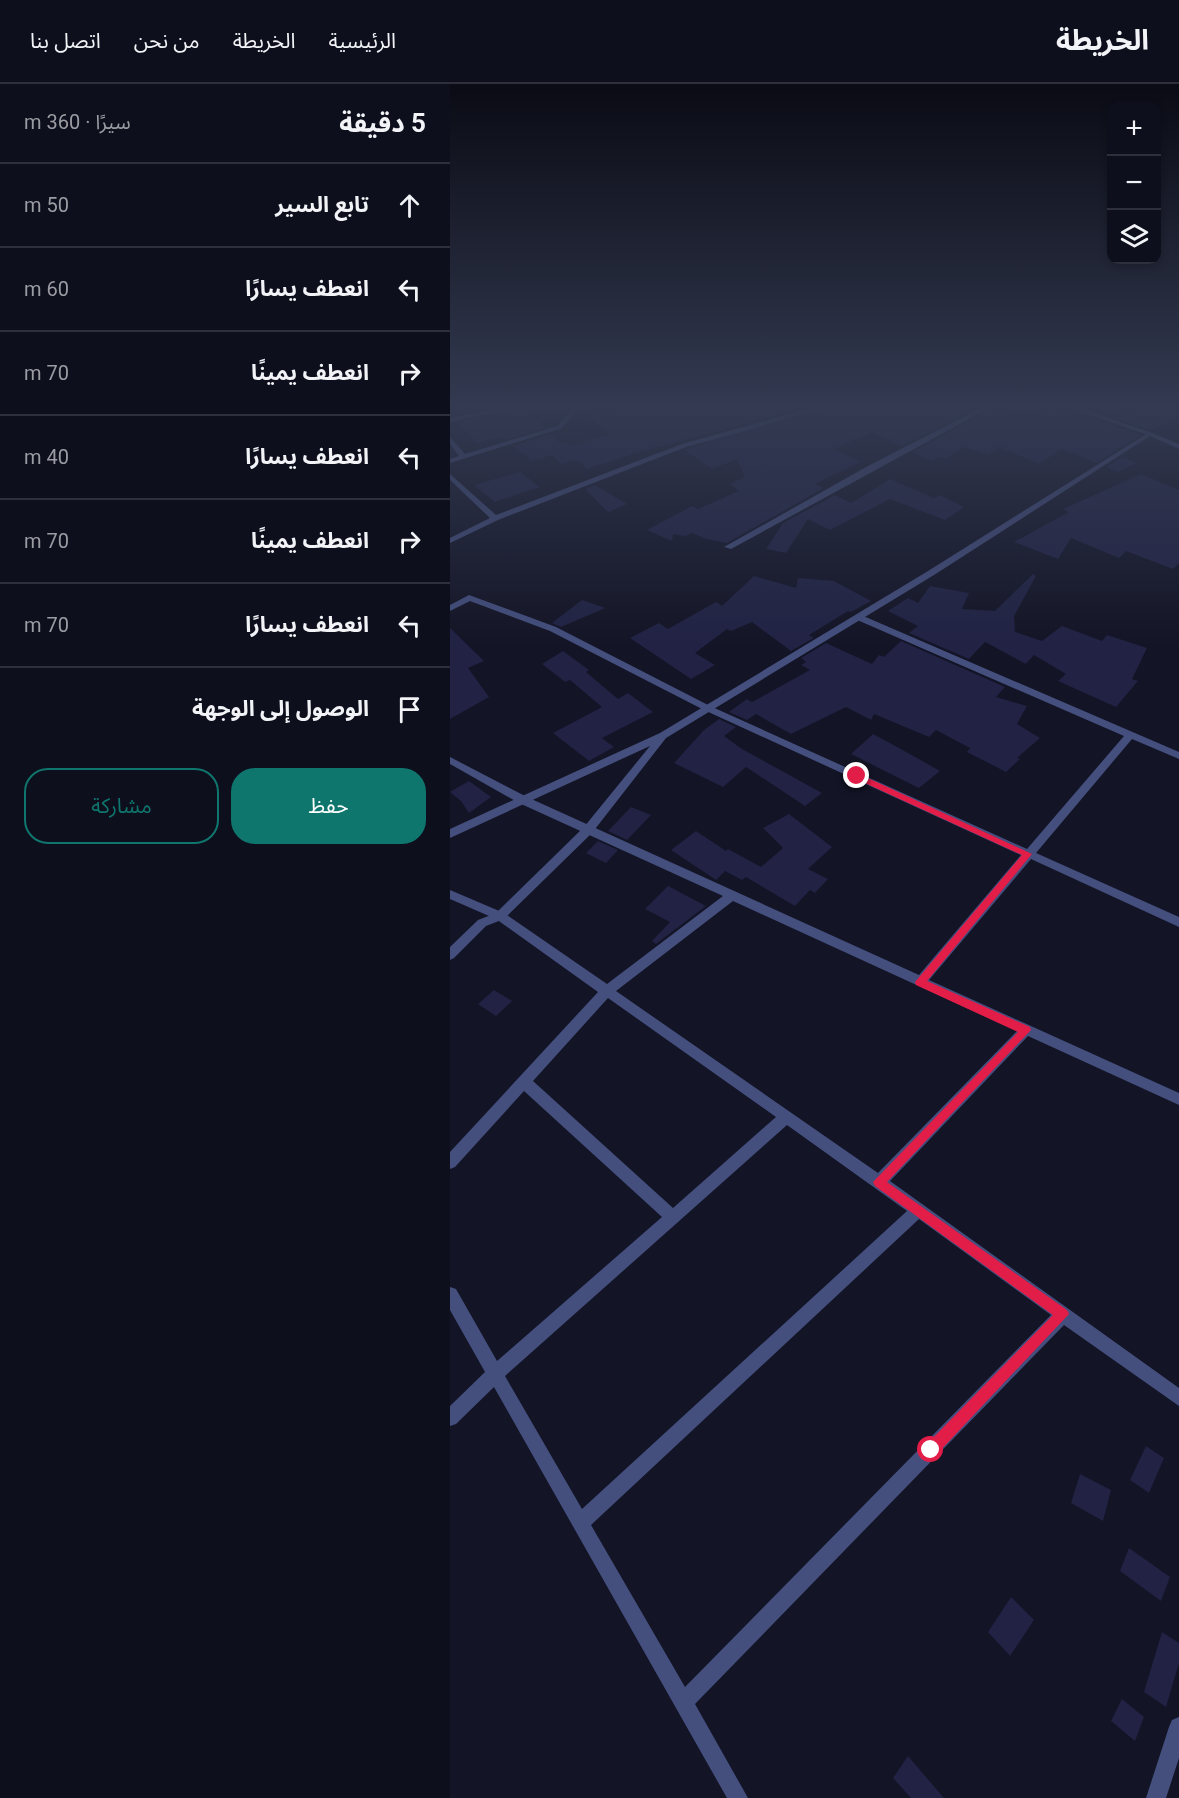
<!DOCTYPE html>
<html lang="ar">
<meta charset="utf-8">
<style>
:root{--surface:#0e0f1c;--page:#1c1d29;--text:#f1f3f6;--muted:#9b9ca3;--line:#2e2f3b;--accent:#0f766e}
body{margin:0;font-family:Roboto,"Noto Sans Arabic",sans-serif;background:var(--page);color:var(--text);direction:rtl}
.controls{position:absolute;right:18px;top:18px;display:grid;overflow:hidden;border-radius:12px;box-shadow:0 3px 9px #0003}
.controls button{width:54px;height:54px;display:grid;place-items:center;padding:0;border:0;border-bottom:2px solid var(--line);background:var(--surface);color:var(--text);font:30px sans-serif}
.stop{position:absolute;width:18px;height:18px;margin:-14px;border:4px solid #e11d48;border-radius:50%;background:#fff}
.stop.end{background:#e11d48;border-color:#fff;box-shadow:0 2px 6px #0008}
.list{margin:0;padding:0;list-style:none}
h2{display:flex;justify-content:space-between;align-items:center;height:78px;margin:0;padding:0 24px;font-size:26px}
h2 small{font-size:20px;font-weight:400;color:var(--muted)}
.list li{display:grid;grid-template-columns:39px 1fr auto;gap:18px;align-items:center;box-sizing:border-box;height:84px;padding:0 24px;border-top:2px solid var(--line)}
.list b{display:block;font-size:22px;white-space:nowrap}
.list em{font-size:20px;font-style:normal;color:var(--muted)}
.actions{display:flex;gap:12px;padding:18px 24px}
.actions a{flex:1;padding:14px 0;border:2px solid var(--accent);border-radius:24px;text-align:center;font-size:21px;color:var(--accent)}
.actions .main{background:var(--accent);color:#fff}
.icon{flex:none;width:33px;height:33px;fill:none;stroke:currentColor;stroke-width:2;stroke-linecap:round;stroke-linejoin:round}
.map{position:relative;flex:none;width:729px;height:1714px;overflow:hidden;direction:ltr}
header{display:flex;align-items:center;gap:36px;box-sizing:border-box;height:84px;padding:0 30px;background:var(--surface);border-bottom:2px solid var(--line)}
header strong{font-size:28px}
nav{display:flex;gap:33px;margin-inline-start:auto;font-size:21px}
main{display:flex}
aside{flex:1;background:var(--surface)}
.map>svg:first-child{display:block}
.building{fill:#212244}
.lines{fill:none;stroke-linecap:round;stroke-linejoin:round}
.minor{fill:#444f7e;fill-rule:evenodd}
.tertiary{fill:#444f7e;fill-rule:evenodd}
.route{fill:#e11d48}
</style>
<header>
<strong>الخريطة</strong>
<nav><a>الرئيسية</a><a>الخريطة</a><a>من نحن</a><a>اتصل بنا</a></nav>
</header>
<main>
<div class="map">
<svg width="729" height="1714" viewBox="0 0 729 1714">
<rect width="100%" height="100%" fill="#131425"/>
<path class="building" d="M66 324H74L95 344 55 356 52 353 26 359 8 338Z
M167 324H353L182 370 138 385 126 376 111 380 102 371 82 377 63 362 101 350 111 360 117 358 121 362 160 350 138 332Z
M373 324H526L452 362 422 348 384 365 410 378 365 400 374 404 277 459 256 455 242 449 236 452 223 450 222 457 197 446 242 422 248 425 289 407 280 400 295 393 287 375 262 385 234 366Z
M600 324 635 335 639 334 691 351 646 379 612 365 589 380 549 363 538 371 515 363 494 375 489 373 482 377 463 368 541 325 575 339Z
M687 324H729V331L701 346 664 334Z
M672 373 686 379 668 388 656 383Z
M70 388 90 403 45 418 24 401Z
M691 390 729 406V479L723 485 676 467 669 474 621 454 608 475 564 458 619 428 613 425Z
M440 395 484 414 490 411 514 423 495 436 440 415 380 446 358 435 336 469 316 465 333 439 385 411 401 419Z
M145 401 177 420 158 428 135 405Z
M583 490 586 492 564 532 565 548 592 557 612 542 652 557 657 551 697 564 682 595 688 597 666 623 608 597 616 590 584 571 576 580 535 558 519 575 459 549 468 542 438 527 458 514 468 519 480 502 519 509 512 525 545 527Z
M304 492 346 504 348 494 384 497 421 517 401 528 398 527 359 551 364 554 341 567 302 538 281 547 277 545 245 569 265 581 241 595 180 554 209 539 218 545 266 518 272 522Z
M132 516 155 524 111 543 102 539Z
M0 544 34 577 18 584 39 613 0 635Z
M451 557 555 603 546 613 577 622 567 640 590 654 567 674 570 675 556 688 517 668 520 664 486 646 479 653 424 630 421 636 396 623 341 650 306 630 297 636 279 628 297 615 302 618 360 586 351 581 356 578 351 574 376 559 422 580 429 571 434 573Z
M113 567 139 586 136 588 168 615 178 609 203 628 152 654 164 663 139 677 103 649 152 623 120 596 115 598 92 580Z
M269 635 286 643 274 652 292 665 372 709 355 722 296 683 273 703 224 679 254 646Z
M423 650 451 665 490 687 469 704 401 670Z
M19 697 41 713 19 729 11 717 0 708Z
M181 723 201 731 177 756 158 747Z
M339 730 382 763 358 785 378 795 365 809 360 806 345 822 296 793 292 796 275 787 266 796 221 766 246 747 276 767 278 765 311 783 333 764 313 744Z
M148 757 168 766 156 779 136 769Z
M218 802 256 822 206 860 202 857 220 838 195 825Z
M44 906 62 917 46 932 28 920Z
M696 1362 714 1374 699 1409 680 1396Z
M630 1390 661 1406 653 1437 621 1419Z
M679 1464 720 1493 711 1517 670 1487Z
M561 1513 584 1536 560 1572 538 1548Z
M712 1548 729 1559V1579L716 1623 694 1608Z
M672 1615 694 1633 685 1657 661 1637Z
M458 1672 494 1714H461L443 1694Z"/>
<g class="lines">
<path class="minor" d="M51 324H64L0 338V334Z
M122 324H128L112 344 0 379V375L9 372 0 360V353L15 370 108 342Z
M361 324H371L285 350 236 363 48 436 0 459V454L40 434 0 396V390L46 431 232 360Z
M531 324H539L281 465 274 463 418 382Z
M620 324H629L702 349 729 360V365L698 351Z
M19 511 106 543 260 622 577 765 674 652 405 535V531H411L729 668V675L682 655 586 769 729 833V843L581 775 479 896 729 1009V1021L578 952 440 1097 729 1304V1322L614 1241 245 1620 298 1714H277L44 1303 6 1340 0 1342V1322L35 1288 0 1226V1203L6 1205 47 1277 212 1133 74 1007 5 1083 0 1085V1068L148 908 46 835 0 815V806L54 829 157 900 273 812 69 719 0 680V673L77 713 469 891 571 771 254 626 100 547 20 517 0 527V521ZM283 817 567 947 428 1089 166 907ZM158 914 326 1033 223 1124 83 997ZM337 1041 457 1127 132 1425 55 1292ZM469 1135 601 1231 235 1603 141 1441Z"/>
<path class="tertiary" d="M698 349 703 350 484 491 216 654 142 749 54 835 36 842 4 874 0 876V863L28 836 46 829 134 743 200 662 0 754V745L210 649 478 487Z
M729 1633V1674L716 1714H696L719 1643 722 1636Z"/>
</g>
<linearGradient id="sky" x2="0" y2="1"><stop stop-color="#0a0b14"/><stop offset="0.57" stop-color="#333a51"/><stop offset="1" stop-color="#333a51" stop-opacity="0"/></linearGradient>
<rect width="729" height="564" fill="url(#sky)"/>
<path class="route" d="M407 689 582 770 477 897 580 943 581 946 437 1098 617 1226 619 1230 486 1371 481 1373 476 1371 474 1366 476 1361 603 1231 425 1102 423 1098 568 948 466 901 465 898 572 771 404 694V690Z"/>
</svg>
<div class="controls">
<button>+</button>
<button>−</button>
<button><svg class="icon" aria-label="layers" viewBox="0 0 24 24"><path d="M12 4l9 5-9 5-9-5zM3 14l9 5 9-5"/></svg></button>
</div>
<div class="stop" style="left:481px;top:1366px"></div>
<div class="stop end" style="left:407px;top:692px"></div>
</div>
<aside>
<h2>5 دقيقة<small>سيرًا · 360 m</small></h2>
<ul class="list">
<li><svg class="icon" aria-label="ahead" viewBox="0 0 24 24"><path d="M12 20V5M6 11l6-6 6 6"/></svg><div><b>تابع السير</b></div><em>50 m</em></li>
<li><svg class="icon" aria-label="left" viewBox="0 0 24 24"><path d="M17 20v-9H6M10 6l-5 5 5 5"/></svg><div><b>انعطف يسارًا</b></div><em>60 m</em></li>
<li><svg class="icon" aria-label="right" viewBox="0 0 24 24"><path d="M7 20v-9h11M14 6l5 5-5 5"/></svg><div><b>انعطف يمينًا</b></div><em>70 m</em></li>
<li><svg class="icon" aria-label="left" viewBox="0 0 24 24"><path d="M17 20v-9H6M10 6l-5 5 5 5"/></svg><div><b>انعطف يسارًا</b></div><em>40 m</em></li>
<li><svg class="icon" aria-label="right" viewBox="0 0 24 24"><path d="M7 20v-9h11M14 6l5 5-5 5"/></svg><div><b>انعطف يمينًا</b></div><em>70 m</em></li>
<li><svg class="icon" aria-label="left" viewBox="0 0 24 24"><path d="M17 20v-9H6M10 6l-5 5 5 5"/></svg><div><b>انعطف يسارًا</b></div><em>70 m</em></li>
<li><svg class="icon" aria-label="arrive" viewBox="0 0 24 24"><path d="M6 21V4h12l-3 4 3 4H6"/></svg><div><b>الوصول إلى الوجهة</b></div></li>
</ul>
<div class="actions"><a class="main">حفظ</a><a>مشاركة</a></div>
</aside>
</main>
